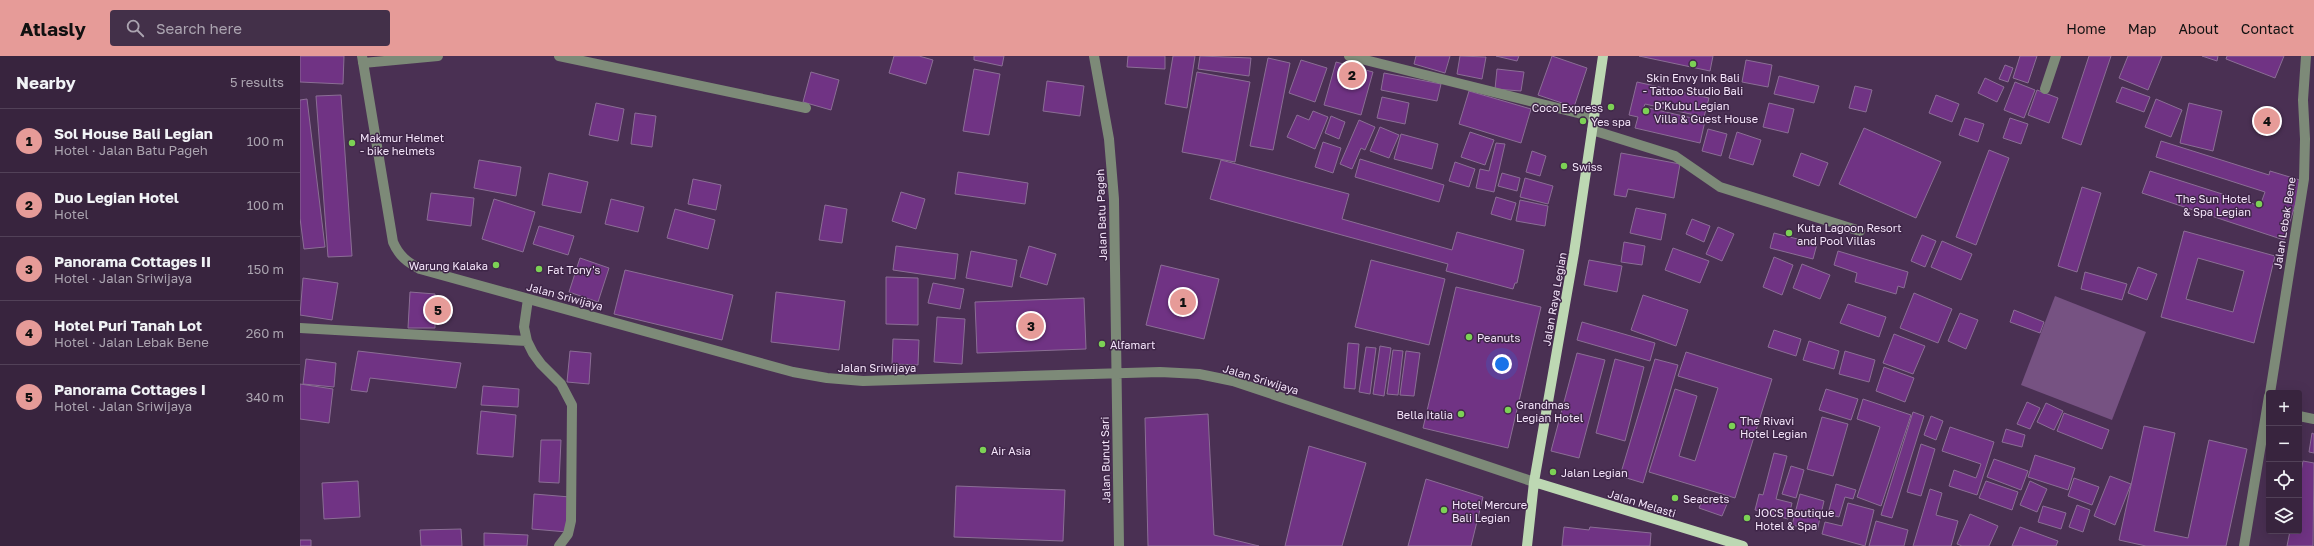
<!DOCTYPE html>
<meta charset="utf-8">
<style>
:root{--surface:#38243e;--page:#433049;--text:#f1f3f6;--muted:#aba4b0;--line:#524158;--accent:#e69b98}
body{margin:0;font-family:"Golos Text",sans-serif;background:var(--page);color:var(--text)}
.controls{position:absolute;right:12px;bottom:12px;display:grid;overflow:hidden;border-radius:4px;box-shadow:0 4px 16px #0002}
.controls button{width:36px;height:36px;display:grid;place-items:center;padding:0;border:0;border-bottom:1px solid var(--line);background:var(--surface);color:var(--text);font:20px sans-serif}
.you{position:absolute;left:1202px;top:308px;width:14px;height:14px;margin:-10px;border:3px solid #fff;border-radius:50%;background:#1a73e8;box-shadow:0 0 0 6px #1a73e833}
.badge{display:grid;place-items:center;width:26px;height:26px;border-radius:50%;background:var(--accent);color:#111;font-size:13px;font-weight:700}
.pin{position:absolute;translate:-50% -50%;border:2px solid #fff;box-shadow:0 1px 4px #0006}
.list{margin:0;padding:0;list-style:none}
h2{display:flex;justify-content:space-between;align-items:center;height:52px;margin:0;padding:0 16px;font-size:17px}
h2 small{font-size:13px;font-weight:400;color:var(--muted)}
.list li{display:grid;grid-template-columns:26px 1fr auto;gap:12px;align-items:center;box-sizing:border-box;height:64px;padding:0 16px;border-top:1px solid var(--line)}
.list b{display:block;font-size:15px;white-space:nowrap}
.list p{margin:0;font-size:13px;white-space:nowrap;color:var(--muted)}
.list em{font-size:13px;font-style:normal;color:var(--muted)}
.icon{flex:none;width:22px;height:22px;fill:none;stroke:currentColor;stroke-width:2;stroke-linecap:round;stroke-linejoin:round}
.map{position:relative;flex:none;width:2014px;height:490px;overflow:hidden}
header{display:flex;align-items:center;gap:24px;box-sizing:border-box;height:56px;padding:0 20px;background:var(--accent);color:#111}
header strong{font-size:19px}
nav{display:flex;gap:22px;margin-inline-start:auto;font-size:14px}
.search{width:280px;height:36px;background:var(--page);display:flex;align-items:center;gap:10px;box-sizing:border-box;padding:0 14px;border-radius:4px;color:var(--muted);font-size:15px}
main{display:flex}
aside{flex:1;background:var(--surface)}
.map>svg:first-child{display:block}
.green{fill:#765282}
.building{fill:#703384;stroke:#8b6e95;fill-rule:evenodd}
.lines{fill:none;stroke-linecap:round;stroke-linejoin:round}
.minor{stroke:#7d8a78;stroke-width:10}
.major{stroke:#bdd8b3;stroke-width:10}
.poi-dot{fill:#7cd155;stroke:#3f2648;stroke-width:1.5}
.labels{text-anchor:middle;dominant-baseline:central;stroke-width:3;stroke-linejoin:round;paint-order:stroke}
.poi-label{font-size:11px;fill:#f4e4fa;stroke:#3f2648;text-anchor:start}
.street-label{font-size:11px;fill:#f4e4fa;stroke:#3f2648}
</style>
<header>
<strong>Atlasly</strong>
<div class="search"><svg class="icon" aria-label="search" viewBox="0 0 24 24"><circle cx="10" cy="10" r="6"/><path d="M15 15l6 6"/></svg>Search here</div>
<nav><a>Home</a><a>Map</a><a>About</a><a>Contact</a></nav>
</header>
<main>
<aside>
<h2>Nearby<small>5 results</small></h2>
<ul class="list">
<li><span class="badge">1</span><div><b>Sol House Bali Legian</b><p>Hotel · Jalan Batu Pageh</p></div><em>100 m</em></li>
<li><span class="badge">2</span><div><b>Duo Legian Hotel</b><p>Hotel</p></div><em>100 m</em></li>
<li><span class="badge">3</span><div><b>Panorama Cottages II</b><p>Hotel · Jalan Sriwijaya</p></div><em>150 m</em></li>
<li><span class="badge">4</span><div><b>Hotel Puri Tanah Lot</b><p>Hotel · Jalan Lebak Bene</p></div><em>260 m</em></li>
<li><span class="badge">5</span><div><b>Panorama Cottages I</b><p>Hotel · Jalan Sriwijaya</p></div><em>340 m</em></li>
</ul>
</aside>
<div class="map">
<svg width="2014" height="490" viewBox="0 0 2014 490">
<rect width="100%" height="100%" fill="#4a3053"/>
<path class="green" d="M1755 240 1846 276 1812 364 1721 329Z"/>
<path class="building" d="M0 0H44L43 28 0 26Z
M594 0H619L633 4 626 28 589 17Z
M674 0H704L702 10 674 4Z
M828 0H865V13L827 11Z
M873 0H895L887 52 865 48Z
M900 0 951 2 949 20 898 13Z
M1116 0H1150L1145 17 1114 8Z
M1160 0 1186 1 1182 23 1157 18Z
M1196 0H1219L1217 5Z
M1252 0 1287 12 1274 51 1238 39Z
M1339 0H1413L1410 15Z
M1720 0H1737L1728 27 1713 22Z
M1789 0H1811L1781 89 1762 82Z
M1828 0H1862L1848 34 1819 22Z
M1902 0H1918L1917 5Z
M1927 0H1984L1975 22 1926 3Z
M968 2 990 7 973 94 950 90Z
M1001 4 1027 12 1015 46 989 37Z
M1446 4 1472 9 1468 31 1442 26Z
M1036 6 1073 16 1061 59 1024 49Z
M1705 9 1713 12 1708 26 1699 23Z
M674 13 700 18 689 79 663 75Z
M1197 13 1224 16 1221 35 1195 33Z
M511 16 539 24 531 54 503 46Z
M897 16 950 26 935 106 882 96Z
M1084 17 1141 28 1137 45 1081 34Z
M1479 20 1519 30 1514 47 1474 38Z
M1685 22 1704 31 1697 46 1678 37Z
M747 25 784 30 780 60 743 55Z
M1337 26 1409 42 1404 61 1345 48 1344 51 1405 65 1400 87 1335 72 1338 61 1329 59Z
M1715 26 1735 34 1724 62 1704 54Z
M1555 30 1572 34 1566 56 1549 52Z
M1822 31 1850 41 1844 56 1816 46Z
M1737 34 1758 42 1749 67 1728 59Z
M1169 35 1231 53 1221 87 1159 68Z
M41 39 52 200 28 201 16 40Z
M1636 39 1659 48 1652 66 1629 57Z
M1082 41 1109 47 1105 68 1077 62Z
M7 43 25 191 4 193 0 162V44Z
M1856 43 1882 54 1871 81 1845 71Z
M296 47 324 53 318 85 289 79Z
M1469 47 1494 53 1488 77 1463 71Z
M1889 47 1922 55 1913 95 1880 87Z
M1013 55 1028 61 1015 93 987 81 997 59 1009 64Z
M335 57 356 60 352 91 331 88Z
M1031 60 1045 66 1039 83 1025 77Z
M1665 62 1684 68 1678 86 1659 79Z
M1710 62 1728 68 1721 88 1703 82Z
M1059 64 1075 71 1065 94 1061 92 1052 113 1040 108Z
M1080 71 1099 79 1089 102 1070 95Z
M1564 72 1641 106 1616 162 1539 128Z
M1408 73 1427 78 1421 100 1402 95Z
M1170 76 1194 84 1185 109 1161 101Z
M1437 76 1461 84 1453 109 1429 102Z
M1101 78 1138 88 1132 113 1094 103Z
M1861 85 1969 119 1970 115 2003 125 1984 184 1842 137 1850 115 1960 150 1965 136 1856 101Z
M1023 86 1041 92 1033 117 1015 111Z
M1196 87 1205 88 1194 136 1176 132 1180 113 1189 115Z
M1689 94 1709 102 1676 189 1656 181Z
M1232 95 1246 100 1240 120 1226 116Z
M1321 97 1380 108 1374 142 1328 133 1326 141 1314 139Z
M1501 97 1528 107 1519 130 1493 120Z
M1060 103 1144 129 1139 146 1055 121Z
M179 104 221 111 216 140 174 132Z
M921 104 1049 138 1042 163 1152 194 1157 176 1224 194 1217 227H1215L1213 233 1146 215 1148 208 910 143Z
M1155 106 1175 113 1169 131 1149 125Z
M658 116 728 127 725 148 655 138Z
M249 117 288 126 281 157 242 149Z
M1202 117 1220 122 1217 135 1198 130Z
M1225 122 1253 130 1248 148 1220 141Z
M393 123 421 129 416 154 388 148Z
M1782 131 1801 137 1777 216 1758 210Z
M601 136 625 143 616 173 592 165Z
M131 137 174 142 171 170 127 164Z
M1196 141 1216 147 1211 164 1191 158Z
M194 143 235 156 223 196 182 183Z
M311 143 344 151 338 176 305 168Z
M1220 144 1248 150 1245 170 1216 165Z
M525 149 547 153 542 187 519 184Z
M1336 152 1366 158 1361 184 1330 177Z
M375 153 415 164 408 193 367 182Z
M1392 163 1410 170 1404 186 1386 178Z
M239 170 274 180 268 199 233 188Z
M1418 171 1434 178 1422 205 1406 198Z
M1884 175 1975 200 1954 287 1861 261ZM1898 202 1944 215 1933 256 1886 243Z
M1474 177 1517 188 1513 203 1470 192Z
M1622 179 1636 185 1625 211 1611 205Z
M1642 185 1672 198 1661 224 1631 211Z
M1324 186 1345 190 1342 209 1321 206Z
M596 190 658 198 655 223 593 214Z
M729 190 756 198 747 229 720 221Z
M1373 192 1409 205 1400 227 1365 214Z
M671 195 717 204 712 231 666 222Z
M1538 195 1608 216 1604 232 1598 230 1596 238 1555 226 1557 217 1534 209Z
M1474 201 1493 209 1482 239 1463 231Z
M280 202 309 212 298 246 269 236Z
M1071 204 1145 223 1129 289 1055 271Z
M1289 204 1322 210 1317 236 1284 229Z
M1502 208 1530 219 1520 243 1493 232Z
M861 209 919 223 904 283 846 269Z
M1838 211 1857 218 1847 244 1828 237Z
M325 214 433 239 422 284 314 258Z
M1785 216 1827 228 1822 244 1781 233Z
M586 221 618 222V269L586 268Z
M3 222 38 227 32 264 0 259Z
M633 227 664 233 660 253 628 247Z
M1156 231 1241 251 1208 392 1123 372Z
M110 236 135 238V272H108Z
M476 236 545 245 539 294 471 286Z
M1614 237 1652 253 1638 287 1600 272Z
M1343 239 1388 254 1376 290 1331 274Z
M784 242 786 293 677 297 675 246Z
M1548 248 1586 261 1579 281 1540 267Z
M1714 254 1744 266 1740 277 1710 266Z
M1660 257 1678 264 1666 293 1648 285Z
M637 261 665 263 662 308 634 306Z
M1282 266 1355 287 1350 305 1277 284Z
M1474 274 1501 283 1496 300 1468 291Z
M1594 278 1625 290 1613 318 1583 307Z
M593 283 619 284 618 309 592 308Z
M1509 285 1539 295 1534 313 1503 304Z
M1048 287 1059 288 1055 333 1044 332Z
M1080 290 1091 292 1084 340 1073 338Z
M1066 291 1076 292 1070 338 1059 336Z
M1093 294 1103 295 1098 339 1087 338Z
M58 295 161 307 156 332 70 322 67 336 51 334Z
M270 295 291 297 289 328 267 326Z
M1106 295 1120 297 1114 340 1100 339Z
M1545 295 1575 304 1569 326 1539 318Z
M1386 296 1472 323 1435 442 1349 416 1375 333 1397 340 1379 400 1395 405 1418 332 1378 320Z
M1277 297 1305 304 1279 402 1251 395Z
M6 303 36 307 34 331 3 328Z
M1315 303 1344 311 1325 385 1296 377Z
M1355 303 1378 309 1343 427 1320 420Z
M1584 311 1614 322 1605 346 1576 335Z
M0 328 33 333 29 367 0 363Z
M183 330 219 333 218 351 181 349Z
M1526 333 1558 343 1551 364 1519 354Z
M1563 343 1611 359 1581 450 1557 441 1580 371 1557 363Z
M1727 346 1740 352 1730 373 1717 368Z
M1746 347 1763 355 1754 374 1737 366Z
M181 355 216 359 213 401 177 398Z
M1613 356 1624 360 1592 462 1581 459Z
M1764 357 1809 374 1802 393 1757 375Z
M908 358 914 479 959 490H848L845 362Z
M1631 360 1643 365 1636 384 1624 379Z
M1522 361 1548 368 1533 420 1507 413Z
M1844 370 1875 377 1854 475 1888 482 1909 384 1947 393 1926 490H1846L1819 484Z
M1650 371 1694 386 1677 439 1649 430 1654 414 1676 422 1681 408 1642 395Z
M1706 373 1725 379 1722 391 1702 386Z
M2012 377 2014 378V397L2009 396Z
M241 384H261L259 427 239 426Z
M1621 388 1635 393 1621 440 1607 436Z
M1009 390 1066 407 1042 490H985Z
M1474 397 1487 400 1476 443 1492 447 1488 463 1455 454 1459 438 1463 439Z
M1735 399 1775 412 1768 434 1728 421Z
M1694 403 1728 415 1721 434 1687 421Z
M2003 405 2014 407 2013 490H1987L1990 475H1999V426Z
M1491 410 1504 414 1496 442 1482 438Z
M1810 420 1831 428 1815 469 1794 460Z
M1774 422 1799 431 1792 449 1768 440Z
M1126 423 1183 441 1171 490H1108Z
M58 425 60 461 24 463 22 427Z
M1686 425 1718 436 1712 454 1679 442Z
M1730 425 1747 433 1737 456 1720 449Z
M1536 428 1556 434 1553 443 1545 441 1539 461 1528 458Z
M656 430 765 434 763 485 654 481Z
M1630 433 1642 437 1636 459 1658 465 1651 490H1613Z
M234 438 270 441 267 476 232 473Z
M1500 438 1524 445 1517 475 1492 469Z
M1404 440 1427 448 1422 460 1399 452Z
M1548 447 1574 454 1565 490 1522 478 1525 466 1542 470Z
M1777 449 1790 454 1783 476 1769 471Z
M1743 450 1766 457 1761 473 1738 466Z
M1670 458 1698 470 1689 490H1662L1657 488Z
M1576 465 1608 474 1604 490H1569Z
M1264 471 1289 474 1290 471 1351 477 1350 490H1262Z
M1720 471 1758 485 1756 490H1712Z
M161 473 162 490H121L120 474Z
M184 477 228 479 227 490H184Z
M0 484H11V490H0Z"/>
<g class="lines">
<path class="minor" d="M62 0 93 186C99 200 107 206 120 213L493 316 527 322 563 325 860 316 899 318 933 325 1234 426
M259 0 506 52
M794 0 809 83 814 143 819 490
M1049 0 1294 61
M63 7 138 0
M1745 33 1756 0
M1292 74 1375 100 1420 131 1560 175
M228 243 224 271 227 285 233 297 241 308 261 328 272 349 271 465 268 478 259 490
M0 272 227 285
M1970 337 2004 123 2005 83 2003 44 2006 0
M1999 360 2014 363
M1944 490 1969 340"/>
<path class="major" d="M1234 426 1443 490
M1227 490 1234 426 1274 197 1303 0"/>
</g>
<g class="poi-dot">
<circle cx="1393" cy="8" r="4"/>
<circle cx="1311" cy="51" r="4"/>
<circle cx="1346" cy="55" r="4"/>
<circle cx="1283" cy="65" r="4"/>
<circle cx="52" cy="87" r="4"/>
<circle cx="1264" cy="110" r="4"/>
<circle cx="1959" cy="148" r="4"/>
<circle cx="1489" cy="177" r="4"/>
<circle cx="196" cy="209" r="4"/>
<circle cx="239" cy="213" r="4"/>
<circle cx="1169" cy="281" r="4"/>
<circle cx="802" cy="288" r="4"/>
<circle cx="1208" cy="354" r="4"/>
<circle cx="1161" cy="358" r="4"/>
<circle cx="1432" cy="370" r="4"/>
<circle cx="683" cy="394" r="4"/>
<circle cx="1253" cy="416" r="4"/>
<circle cx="1375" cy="442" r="4"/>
<circle cx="1144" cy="454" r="4"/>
<circle cx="1447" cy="462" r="4"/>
</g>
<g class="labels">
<g class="poi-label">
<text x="1393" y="21" text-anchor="middle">Skin Envy Ink Bali<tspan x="1393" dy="13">- Tattoo Studio Bali</tspan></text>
<text x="1354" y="49">D'Kubu Legian<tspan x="1354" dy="13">Villa &amp; Guest House</tspan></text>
<text x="1303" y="51" text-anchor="end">Coco Express</text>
<text x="1291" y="65">Yes spa</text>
<text x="60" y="81">Makmur Helmet<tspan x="60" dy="13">- bike helmets</tspan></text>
<text x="1272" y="110">Swiss</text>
<text x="1951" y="142" text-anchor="end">The Sun Hotel<tspan x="1951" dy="13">&amp; Spa Legian</tspan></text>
<text x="1497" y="171">Kuta Lagoon Resort<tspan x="1497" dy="13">and Pool Villas</tspan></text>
<text x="188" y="209" text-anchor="end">Warung Kalaka</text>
<text x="247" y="213">Fat Tony's</text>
<text x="1177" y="281">Peanuts</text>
<text x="810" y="288">Alfamart</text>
<text x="1216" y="348">Grandmas<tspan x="1216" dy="13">Legian Hotel</tspan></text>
<text x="1153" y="358" text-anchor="end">Bella Italia</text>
<text x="1440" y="364">The Rivavi<tspan x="1440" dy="13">Hotel Legian</tspan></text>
<text x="691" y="394">Air Asia</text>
<text x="1261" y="416">Jalan Legian</text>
<text x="1383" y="442">Seacrets</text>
<text x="1152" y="448">Hotel Mercure<tspan x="1152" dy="13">Bali Legian</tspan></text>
<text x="1455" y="456">JOCS Boutique<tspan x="1455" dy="13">Hotel &amp; Spa</tspan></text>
</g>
<g class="street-label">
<text transform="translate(801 159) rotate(-92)">Jalan Batu Pageh</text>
<text transform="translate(1984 167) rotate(-81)">Jalan Lebak Bene</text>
<text transform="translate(265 240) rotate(15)">Jalan Sriwijaya</text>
<text transform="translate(1254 243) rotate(-80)">Jalan Raya Legian</text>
<text x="577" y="311">Jalan Sriwijaya</text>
<text transform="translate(961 323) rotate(17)">Jalan Sriwijaya</text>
<text transform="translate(805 404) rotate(-91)">Jalan Bunut Sari</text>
<text transform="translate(1342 447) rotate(17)">Jalan Melasti</text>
</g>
</g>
</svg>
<div class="controls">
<button>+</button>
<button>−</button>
<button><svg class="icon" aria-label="locate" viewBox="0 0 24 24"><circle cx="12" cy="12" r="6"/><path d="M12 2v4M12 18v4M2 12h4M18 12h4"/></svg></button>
<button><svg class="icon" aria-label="layers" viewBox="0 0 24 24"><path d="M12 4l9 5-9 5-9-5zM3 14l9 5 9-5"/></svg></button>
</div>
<div class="you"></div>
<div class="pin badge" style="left:883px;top:246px">1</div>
<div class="pin badge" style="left:1052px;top:19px">2</div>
<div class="pin badge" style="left:731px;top:270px">3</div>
<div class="pin badge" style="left:1967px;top:65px">4</div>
<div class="pin badge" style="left:138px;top:254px">5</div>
</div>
</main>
